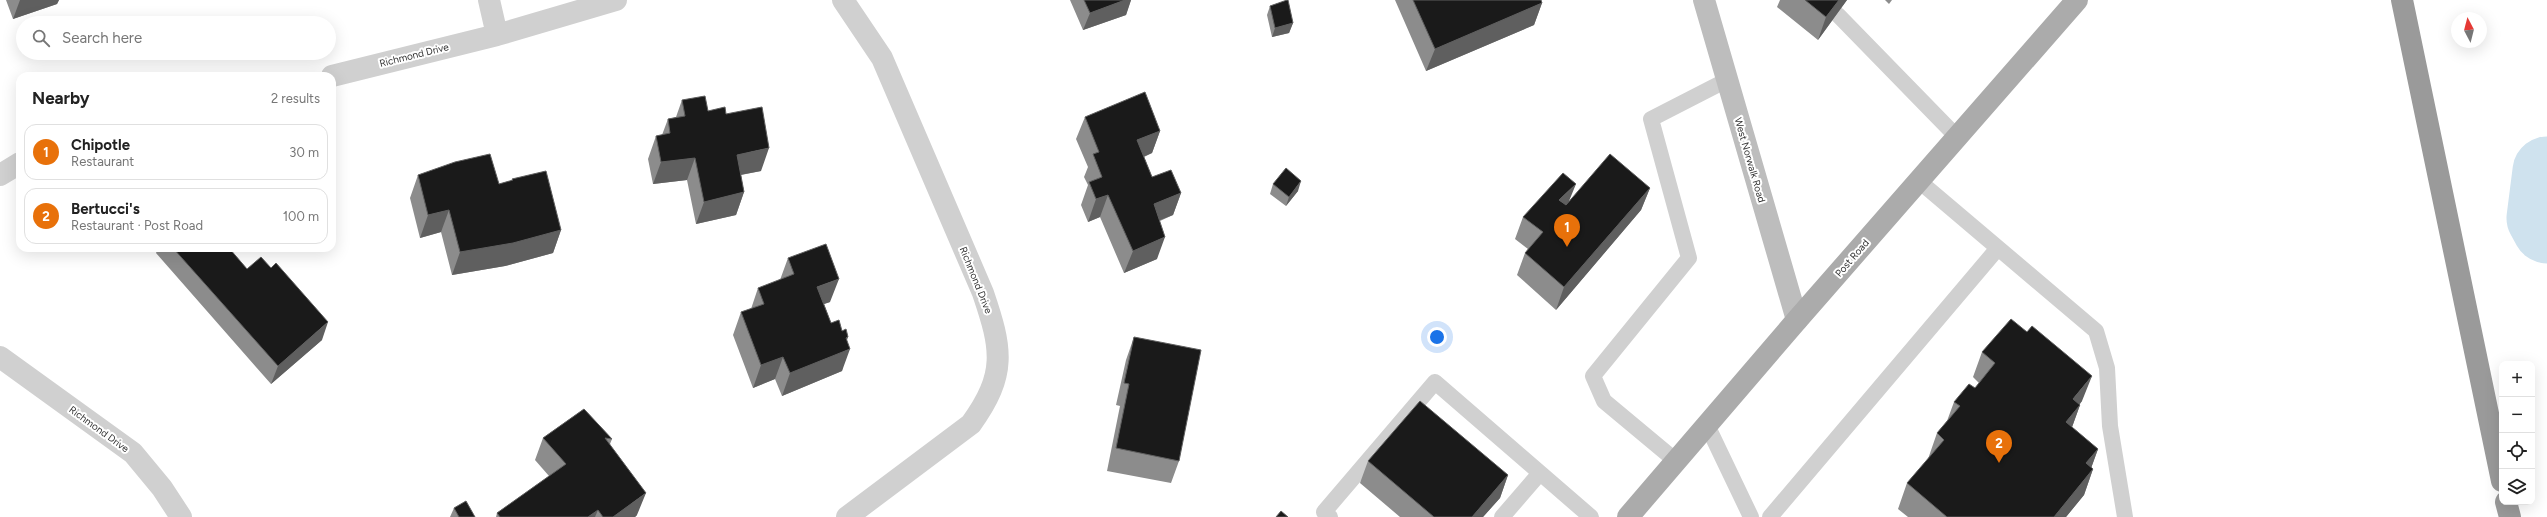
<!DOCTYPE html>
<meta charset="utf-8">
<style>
:root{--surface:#fff;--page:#f6f6f6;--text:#222;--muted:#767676;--line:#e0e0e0;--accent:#0b8043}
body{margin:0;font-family:Figtree,sans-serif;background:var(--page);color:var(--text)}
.controls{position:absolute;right:12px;bottom:12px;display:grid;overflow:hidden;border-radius:8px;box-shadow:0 4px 16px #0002}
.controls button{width:36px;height:36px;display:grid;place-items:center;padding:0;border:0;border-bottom:1px solid var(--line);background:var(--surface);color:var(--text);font:20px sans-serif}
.compass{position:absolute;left:2451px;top:12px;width:36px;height:36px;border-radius:50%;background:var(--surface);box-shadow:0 4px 16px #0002;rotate:353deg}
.you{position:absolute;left:1437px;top:337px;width:14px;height:14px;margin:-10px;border:3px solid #fff;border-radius:50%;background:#1a73e8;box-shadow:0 0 0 6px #1a73e833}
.badge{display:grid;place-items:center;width:26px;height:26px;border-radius:50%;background:var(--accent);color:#fff;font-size:13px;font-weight:700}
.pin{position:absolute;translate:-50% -33px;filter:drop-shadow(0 1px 2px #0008)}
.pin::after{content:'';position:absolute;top:21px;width:14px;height:12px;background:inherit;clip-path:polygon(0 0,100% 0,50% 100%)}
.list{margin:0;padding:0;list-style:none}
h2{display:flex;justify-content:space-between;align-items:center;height:52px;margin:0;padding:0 16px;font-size:17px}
h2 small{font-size:13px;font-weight:400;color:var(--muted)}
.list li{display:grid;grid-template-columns:26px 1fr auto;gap:12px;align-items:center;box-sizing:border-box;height:56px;margin:0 8px 8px;padding:0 8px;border:1px solid var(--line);border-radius:12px}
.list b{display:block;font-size:15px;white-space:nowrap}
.list p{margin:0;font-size:13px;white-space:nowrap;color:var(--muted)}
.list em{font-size:13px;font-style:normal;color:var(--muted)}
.icon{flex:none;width:22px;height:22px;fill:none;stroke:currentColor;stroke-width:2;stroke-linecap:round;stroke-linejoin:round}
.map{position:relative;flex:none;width:2547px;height:517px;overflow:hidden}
.search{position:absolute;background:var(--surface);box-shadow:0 4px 16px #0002;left:16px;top:16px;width:320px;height:44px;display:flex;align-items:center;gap:10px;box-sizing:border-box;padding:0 14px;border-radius:22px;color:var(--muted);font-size:15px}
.panel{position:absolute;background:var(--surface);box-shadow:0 4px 16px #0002;left:16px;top:72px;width:320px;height:180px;border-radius:12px}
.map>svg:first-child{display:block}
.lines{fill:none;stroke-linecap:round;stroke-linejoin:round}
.river{stroke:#cfe2ee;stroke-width:69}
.service{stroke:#d0d0d0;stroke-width:16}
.minor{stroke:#d0d0d0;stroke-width:22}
.secondary{stroke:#bdbdbd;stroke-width:22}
.primary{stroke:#ababab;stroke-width:22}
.motorway{stroke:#9a9a9a;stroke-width:22}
.wall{fill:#8c8c8c}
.shaded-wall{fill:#5f5f5f}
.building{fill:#1a1a1a;stroke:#5f5f5f}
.labels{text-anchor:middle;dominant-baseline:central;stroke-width:4;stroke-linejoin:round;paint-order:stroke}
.street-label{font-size:10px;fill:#333;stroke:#fff}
</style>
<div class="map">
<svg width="2547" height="517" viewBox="0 0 2547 517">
<rect width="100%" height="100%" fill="#fff"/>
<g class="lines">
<path class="river" d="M2547 171 2541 218 2547 229"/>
<path class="service" d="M1838 15 1957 137
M1919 181 2096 331 2107 368 2110 426 2125 517
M1707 425 1751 517
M1676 461 1604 401 1593 376 1689 258 1651 119 1727 80
M1330 517 1324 512 1435 382 1591 517
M1502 517 1540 473
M1770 517 1998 248"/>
<path class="minor" d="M489 0 497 35
M843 0 882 58 983 293C1002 349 1007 374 971 424L847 517
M332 76 497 35 616 0
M0 175 20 163
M0 357 133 453 162 488 181 517"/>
<path class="secondary" d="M1704 0 1797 320"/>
<path class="primary" d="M1628 517 1797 320 2077 0"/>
<path class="motorway" d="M2402 0 2502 481
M2506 502 2510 517"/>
</g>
<path class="wall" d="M6 0H59L57 4 13 19Z
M1070 0H1131L1126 15 1083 30Z
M1395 0H1541L1542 3 1534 25 1426 71Z
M1780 0H1847L1818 40 1777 7Z
M1885 0H1892L1889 4Z
M1270 6 1293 23 1289 33 1272 37 1267 15Z
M682 100 708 111 726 114 761 171 741 175 744 192 736 215 696 224 687 180 653 184 648 159 656 136 662 135 668 119 676 117Z
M1085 117 1160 131 1152 153 1144 157 1152 177 1181 193 1173 215 1160 221 1157 259 1124 273 1100 217 1088 222 1081 205 1088 185 1084 177 1088 167 1076 139Z
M418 175 499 184 511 181 512 179 561 230 553 253 505 266 452 275 441 232 420 238 410 198Z
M1273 184 1298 191 1286 206 1270 194Z
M1650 188 1641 210 1556 310 1517 275 1525 253 1528 249 1515 239 1523 217 1569 201Z
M158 248H229L247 269 322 340 271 384 156 253Z
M788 258 830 302 824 304 831 323 842 331 847 341 842 371 782 396 775 379 753 388 733 335 741 312 751 309 758 288 780 280Z
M1134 337 1179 461 1171 483 1107 471 1120 406 1116 405 1126 360Z
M1982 352 2082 401 2080 404V405L2072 427 2098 449 2091 468 2093 469 2084 495 2066 517H1908L1898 509 1907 483 1928 459 1937 433 1947 421 1954 402 1975 388 1979 383 1973 377Z
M584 409 612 439 610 444 637 515 635 517H496L497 513 549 476 535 460 543 438Z
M1368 461 1508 475 1500 498 1483 517H1400L1360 483Z
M454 508 475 517H450Z"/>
<path class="shaded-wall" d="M20 0H59L57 4 13 19Z
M1125 0H1131L1126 15 1083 30 1090 13Z
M1839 0H1847L1818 40 1826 17Z
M1542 3 1534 25 1426 71 1435 49Z
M1293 23 1289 33 1272 37 1275 28Z
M1160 131 1152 153 1129 163 1137 140Z
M769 148 761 171 729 177 737 155Z
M695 158 687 180 653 184 661 162Z
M1301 181 1298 191 1286 206 1289 197Z
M1576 184 1567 206 1559 200Z
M1650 188 1641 210 1556 310 1564 287Z
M744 192 736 215 696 224 704 202Z
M1181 193 1173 215 1145 226 1154 204Z
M1108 195 1100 217 1088 222 1096 199Z
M449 210 441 232 420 238 428 215Z
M561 230 553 253 505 266 452 275 460 252Z
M1165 237 1157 259 1124 273 1133 251Z
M839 279 830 302 809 309 817 287Z
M328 322 322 340 271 384 278 366Z
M848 337 843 352 850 349 842 371 782 396 790 373Z
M783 357 775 379 753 388 761 365Z
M2092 376 2082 401 2063 424 2073 399Z
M2080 405 2071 430 2066 422Z
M2098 449 2089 474 2086 463Z
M2093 469 2084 495 2066 517H2054Z
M1508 475 1500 498 1483 517H1472Z
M646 493 637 515 635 517H613Z
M598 510 595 517H588Z"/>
<path class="building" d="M1084 0H1125L1090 13Z
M1287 0H1288L1293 23 1275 28 1270 6Z
M1413 0H1541L1542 3 1435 49Z
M1805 0H1839L1826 17Z
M1145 92 1160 131 1137 140 1152 177 1171 170 1181 193 1154 204 1165 237 1133 251 1108 195 1096 199 1089 182 1102 177 1093 154 1099 152 1085 117Z
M705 96 708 111 725 107 726 114 762 107 769 148 737 155 744 192 704 202 695 158 661 162 656 136 670 133 668 119 685 116 682 100Z
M490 154 499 184 513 180 512 179 546 171 561 230 513 243 460 252 449 210 428 215 418 175 455 162Z
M1610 154 1650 188 1564 287 1525 253 1543 232 1523 217 1563 173 1576 184 1559 200 1566 205Z
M1286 168 1301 181 1289 197 1273 184Z
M826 244 839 279 817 287 831 323 839 320 842 331 846 329 848 337 846 338 850 349 790 373 783 357 761 365 741 312 764 304 758 288 794 274 788 258Z
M173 248H229L247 269 261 257 271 268 276 263 328 322 278 366Z
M2011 319 2027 332 2032 326 2092 376 2073 399 2080 405 2066 422 2098 449 2086 463 2093 469 2054 517H1947L1907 483 1944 440 1937 433 1960 406 1954 402 1969 384 1975 388 1995 363 1982 352Z
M1134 337 1201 350 1179 461 1116 448 1129 384 1124 383Z
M1420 401 1508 475 1472 517H1434L1368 461Z
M584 409 612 439 605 438 646 493 613 517H603L598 510 588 517H500L497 513 566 464 543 438Z
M466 501 475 517H459L454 508Z
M1281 511 1288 517H1276Z"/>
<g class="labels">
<g class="street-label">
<text transform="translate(414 55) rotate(-14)">Richmond Drive</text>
<text transform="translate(1750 160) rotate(74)">West Norwalk Road</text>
<text transform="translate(1852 258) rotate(-49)">Post Road</text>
<text transform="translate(976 280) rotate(68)">Richmond Drive</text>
<text transform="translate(99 429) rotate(36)">Richmond Drive</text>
</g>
</g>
</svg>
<div class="controls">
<button>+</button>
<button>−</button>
<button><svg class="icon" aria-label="locate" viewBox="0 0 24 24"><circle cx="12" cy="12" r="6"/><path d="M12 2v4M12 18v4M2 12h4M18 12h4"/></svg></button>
<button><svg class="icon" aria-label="layers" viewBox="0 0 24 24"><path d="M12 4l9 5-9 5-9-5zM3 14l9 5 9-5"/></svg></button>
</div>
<svg class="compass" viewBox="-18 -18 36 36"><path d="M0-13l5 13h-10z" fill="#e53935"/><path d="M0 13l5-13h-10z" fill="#767676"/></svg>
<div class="you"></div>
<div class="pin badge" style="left:1567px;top:247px;background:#e8710a">1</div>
<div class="pin badge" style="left:1999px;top:463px;background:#e8710a">2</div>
<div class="search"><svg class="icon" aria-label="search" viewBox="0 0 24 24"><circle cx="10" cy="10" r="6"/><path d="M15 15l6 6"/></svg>Search here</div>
<section class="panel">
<h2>Nearby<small>2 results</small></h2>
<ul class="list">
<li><span class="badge" style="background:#e8710a">1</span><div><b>Chipotle</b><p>Restaurant</p></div><em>30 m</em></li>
<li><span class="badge" style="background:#e8710a">2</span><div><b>Bertucci's</b><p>Restaurant · Post Road</p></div><em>100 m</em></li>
</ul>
</section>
</div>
